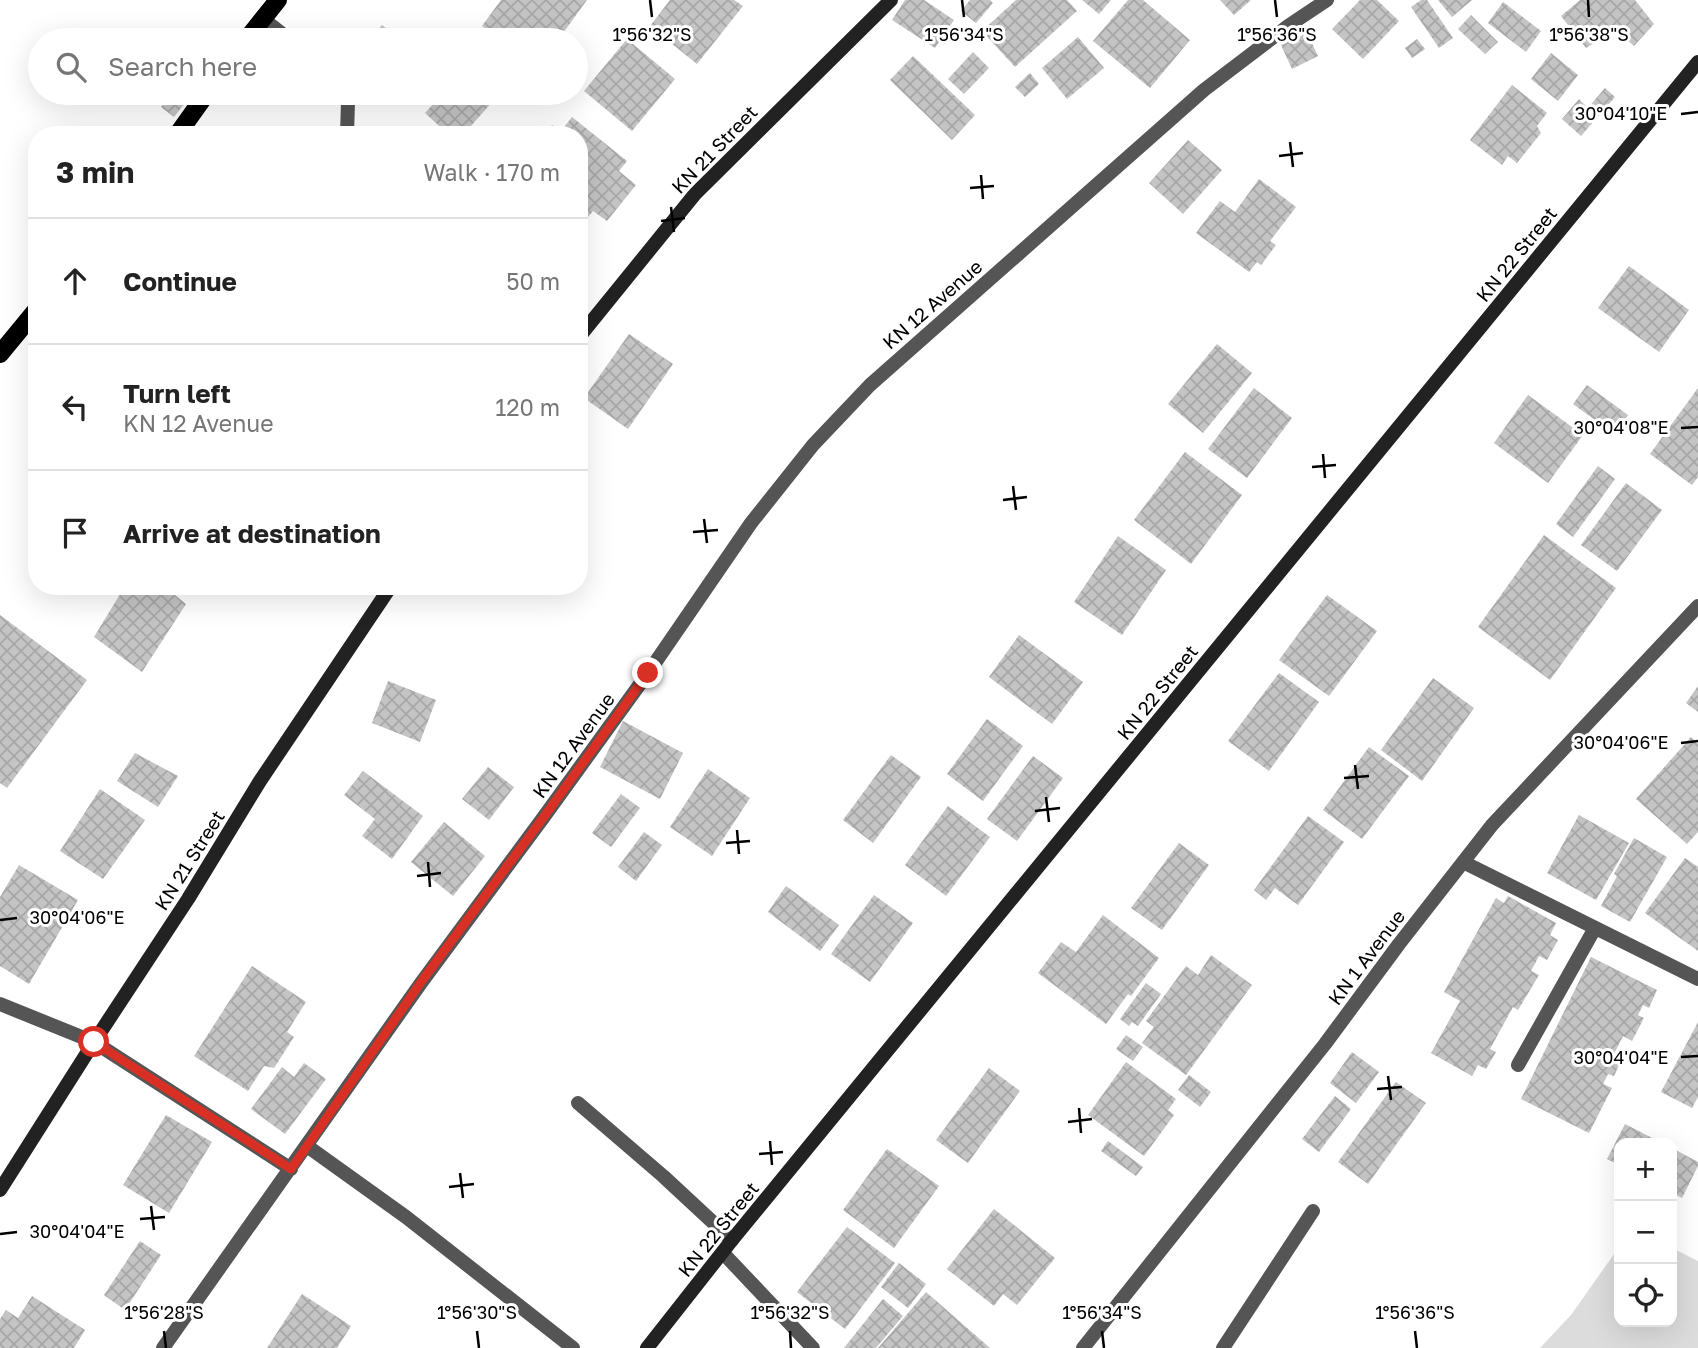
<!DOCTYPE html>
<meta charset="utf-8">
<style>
:root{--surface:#fff;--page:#f2f2f2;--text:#222;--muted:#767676;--line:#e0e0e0}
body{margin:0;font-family:"Golos Text",sans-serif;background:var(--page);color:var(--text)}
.controls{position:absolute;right:21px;bottom:21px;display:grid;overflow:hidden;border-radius:14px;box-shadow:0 7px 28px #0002}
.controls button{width:63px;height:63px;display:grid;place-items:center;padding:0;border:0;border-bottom:2px solid var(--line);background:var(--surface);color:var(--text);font:35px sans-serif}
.stop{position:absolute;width:21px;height:21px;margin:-16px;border:5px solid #d93025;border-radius:50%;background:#fff}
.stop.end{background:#d93025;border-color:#fff;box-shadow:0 2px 7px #0008}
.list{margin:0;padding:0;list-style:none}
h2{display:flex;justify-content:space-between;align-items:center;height:91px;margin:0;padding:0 28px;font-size:30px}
h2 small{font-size:23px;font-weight:400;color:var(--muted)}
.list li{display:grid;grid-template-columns:46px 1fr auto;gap:21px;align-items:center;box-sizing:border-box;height:126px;padding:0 28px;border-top:2px solid var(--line)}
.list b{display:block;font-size:26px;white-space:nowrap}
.list p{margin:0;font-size:23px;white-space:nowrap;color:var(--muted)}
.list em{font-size:23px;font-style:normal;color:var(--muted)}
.icon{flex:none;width:38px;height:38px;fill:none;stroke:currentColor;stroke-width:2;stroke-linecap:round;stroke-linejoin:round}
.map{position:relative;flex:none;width:1698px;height:1348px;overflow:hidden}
.search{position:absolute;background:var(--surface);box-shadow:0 7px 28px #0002;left:28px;top:28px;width:560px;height:77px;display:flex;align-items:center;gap:18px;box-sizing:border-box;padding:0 24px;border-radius:38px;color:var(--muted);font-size:26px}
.panel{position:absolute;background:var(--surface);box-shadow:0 7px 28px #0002;left:28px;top:126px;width:560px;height:469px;border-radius:28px}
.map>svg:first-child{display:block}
.green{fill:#dcdcdc}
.building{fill:url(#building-cross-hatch)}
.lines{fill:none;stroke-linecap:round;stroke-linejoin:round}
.lane{stroke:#555;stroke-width:14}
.street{stroke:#555;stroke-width:14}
.secondary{stroke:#222;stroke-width:14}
.primary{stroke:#000;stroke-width:18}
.route{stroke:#d93025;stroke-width:9}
.ticks{fill:none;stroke:#000;stroke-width:2.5}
.labels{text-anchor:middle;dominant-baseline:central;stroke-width:6;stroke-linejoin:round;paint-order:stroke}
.street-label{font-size:19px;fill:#000;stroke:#fff}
.ticks-label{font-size:18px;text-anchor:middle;fill:#000;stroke:#fff;stroke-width:6;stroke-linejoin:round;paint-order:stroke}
</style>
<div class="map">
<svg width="1698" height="1348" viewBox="0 0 1698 1348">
<defs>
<pattern id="building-cross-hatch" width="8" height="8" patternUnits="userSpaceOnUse" patternTransform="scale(1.75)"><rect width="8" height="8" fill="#c4c4c4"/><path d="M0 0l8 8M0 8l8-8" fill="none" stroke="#a7a7a7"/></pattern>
</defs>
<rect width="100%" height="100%" fill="#fff"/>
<path class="green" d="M1619 1247V1322H1672V1248L1698 1261V1348H1540L1571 1315Z"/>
<path class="building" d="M501 0H587L558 40H501L482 26Z
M670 0H734L743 6 697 64 650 26Z
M905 0H924L954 20 935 48 892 20Z
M970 0H990L993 3 976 23 961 11Z
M1016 0H1067L1077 11 1015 67 982 31Z
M1082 0H1111L1099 14Z
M1128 0H1143L1190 40 1150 88 1093 41Z
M1220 0H1251L1234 15Z
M1360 0H1377L1399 21 1363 59 1332 29Z
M1421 0H1427L1453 38 1439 48 1411 7Z
M1438 0H1472L1452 17Z
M1580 0H1635L1654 24 1634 46 1616 30 1586 48 1561 16Z
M1503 2 1541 31 1526 52 1488 23Z
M1471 15 1498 42 1485 54 1458 29Z
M382 25 401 40H370Z
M1307 33 1318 56 1292 69 1281 45Z
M1078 37 1104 68 1067 99 1042 68Z
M627 39 675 79 632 131 584 91Z
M1417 39 1425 49 1412 58 1405 48Z
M973 52 989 68 964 94 948 79Z
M1551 53 1578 75 1558 101 1531 79Z
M913 56 975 115 952 140 890 80Z
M1030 73 1039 84 1025 97 1015 87Z
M1512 85 1547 113 1537 126 1541 133 1517 163 1508 156 1502 165 1470 140Z
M1605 88 1615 97 1581 136 1562 119 1579 99 1588 108Z
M172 93H193L174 117 161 107Z
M443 93H500L463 135H449L425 113Z
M572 117 627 161 619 171 636 185 607 221 593 211 579 228V135H545L552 125 561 131Z
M1188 140 1222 170 1183 214 1149 183Z
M1259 179 1296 207 1270 241 1276 245 1261 265 1257 262 1249 272 1196 233 1220 201 1235 212Z
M1629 266 1689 310 1659 352 1598 308Z
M629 334 673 364 628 429 584 398Z
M1217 344 1252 373 1203 433 1168 404Z
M1587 385 1628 415 1614 434 1573 404Z
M1254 388 1292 418 1247 478 1208 449Z
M1698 388V477L1692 485 1650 454Z
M1528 395 1583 435 1548 483 1494 443Z
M1185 452 1242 495 1191 564 1134 520Z
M1598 466 1615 479 1573 537 1556 524Z
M1626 483 1662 510 1617 571 1581 545Z
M1544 535 1616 588 1550 680 1478 627Z
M1118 536 1166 570 1122 635 1074 602Z
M125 586H164L186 604 142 672 94 637Z
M1327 595 1377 631 1329 696 1279 660Z
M0 615 87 680 7 788 0 783Z
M1019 635 1083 682 1052 724 989 677Z
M1279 673 1319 702 1269 771 1228 741Z
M1433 678 1474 708 1422 781 1381 750Z
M388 681 436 700 420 742 372 723Z
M1698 686V712L1686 703Z
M987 719 1023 746 983 801 947 774Z
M623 721 683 753 660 799 600 767Z
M1691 737 1698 744V832L1687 844 1636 799Z
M1369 747 1409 776 1362 839 1323 810Z
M135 753 178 776 158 807 117 781Z
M891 755 921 777 873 843 843 820Z
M1033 756 1063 778 1017 841 987 819Z
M488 767 514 787 489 820 462 799Z
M708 769 750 798 712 856 670 827Z
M363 771 423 816 392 859 362 836 375 819 344 795Z
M100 789 145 820 103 879 60 851Z
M621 794 640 808 611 847 592 833Z
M948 806 990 837 946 896 905 865Z
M1579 815 1629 843 1596 900 1547 873Z
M1308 816 1344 842 1298 905 1275 888 1266 900 1254 890Z
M444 822 485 856 453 896 411 862Z
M644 832 662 845 636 881 618 867Z
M1634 838 1667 857 1630 922 1601 906 1617 876 1614 874Z
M1179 843 1209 865 1162 930 1131 908Z
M1685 858 1698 867V951L1645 913Z
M19 865 78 900 29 984 0 966V897Z
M786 886 839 925 820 951 768 912Z
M874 895 913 923 870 982 831 954Z
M1508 896 1556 923 1550 935 1558 940 1547 960 1539 956 1531 971 1539 975 1518 1010 1513 1007 1490 1049 1496 1052 1486 1069 1478 1065 1472 1076 1431 1053 1460 1001 1444 992 1496 898 1504 903Z
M1103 915 1159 958 1131 996 1128 994 1106 1024 1038 973 1061 942 1076 952Z
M1211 955 1252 985 1186 1075 1142 1043 1154 1027 1146 1021 1186 966 1198 975Z
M1591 957 1657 990 1649 1008 1643 1005 1638 1015 1644 1018 1632 1041 1623 1036 1615 1052 1623 1057 1614 1076 1608 1074 1603 1084 1612 1088 1589 1133 1521 1099Z
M252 966 306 1002 287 1032 294 1037 274 1068 264 1066 248 1091 194 1056Z
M1146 983 1161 994 1138 1026 1132 1022 1129 1026 1120 1019Z
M1698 1022V1097L1692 1108 1661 1092Z
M1126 1035 1143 1047 1133 1061 1116 1049Z
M1352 1052 1379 1072 1356 1103 1330 1083Z
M1126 1062 1176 1099 1168 1110 1174 1115 1144 1156 1088 1115Z
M304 1063 326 1079 285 1134 251 1109 282 1067 294 1077Z
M989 1068 1020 1091 968 1163 936 1140Z
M1189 1075 1211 1092 1200 1107 1178 1090Z
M1396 1082 1426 1103 1368 1184 1338 1162Z
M1335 1096 1351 1109 1319 1152 1302 1139Z
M166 1115 212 1142 169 1213 123 1185Z
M1625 1124 1662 1143H1619V1165L1607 1159Z
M1108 1141 1143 1167 1136 1176 1101 1151Z
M1672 1148 1698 1162V1166L1682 1198 1672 1193Z
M887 1149 939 1186 894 1248 843 1210Z
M994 1209 1055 1258 1017 1305 1003 1294 994 1306 947 1269Z
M847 1227 895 1263 845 1329 797 1292Z
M140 1241 161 1255 125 1310 104 1295Z
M899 1263 926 1284 908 1308 881 1287Z
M926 1292 990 1348H878Z
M302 1294 351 1326 337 1348H267Z
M32 1296 85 1330 74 1348H0V1319L6 1310 18 1318Z
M883 1299 903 1316 876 1348H844Z"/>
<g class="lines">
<path class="lane" d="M1518 1065 1595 928
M1223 1348 1313 1211"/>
<path class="street" d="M262 18 290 40
M342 93 348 101 347 135
M1463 862 1698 979
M0 1004 94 1042 291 1169
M578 1103 663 1176 732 1240
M307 1146 406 1217 573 1348
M723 1253 813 1348
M163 1348 421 983 543 818 648 673 751 523 813 445 870 385 1204 90 1288 26 1327 0
M1083 1348 1325 1044 1399 944 1492 825 1698 606"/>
<path class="secondary" d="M579 337 695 194 891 0
M0 1190 94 1042 188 899 260 781 391 586
M647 1348 732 1240 1698 62"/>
<path class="primary" d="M246 40 278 0
M177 135 207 93
M0 354 37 309"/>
</g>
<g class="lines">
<path class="route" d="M94 1042 291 1169 421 982 543 818 648 673"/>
</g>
<path class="ticks" d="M650 0 652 17M962 0 964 17M1275 0 1277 17M1588 0 1589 17M1681 114 1698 112M1290 142 1293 167M1279 156 1303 153M981 175 983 199M970 188 994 186M671 207 674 232M661 221 685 218M1681 428 1698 427M1323 454 1325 478M1312 467 1336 465M1013 486 1016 510M1003 500 1027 497M704 519 707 543M693 532 718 530M1681 743 1698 741M1355 765 1358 789M1344 778 1369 776M1046 797 1049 822M1035 811 1060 808M737 830 739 854M726 843 750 841M428 862 430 887M417 876 441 873M0 920 17 918M1681 1057 1698 1056M1388 1076 1391 1100M1377 1089 1402 1087M1079 1108 1081 1133M1068 1122 1092 1119M770 1141 772 1165M759 1154 783 1152M460 1173 463 1198M449 1187 474 1184M151 1206 154 1230M140 1219 165 1217M0 1234 17 1232M164 1331 166 1348M477 1331 479 1348M790 1331 791 1348M1102 1331 1104 1348M1415 1331 1417 1348"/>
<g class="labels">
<g class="street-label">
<text transform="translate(714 149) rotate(-46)">KN 21 Street</text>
<text transform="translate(1516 254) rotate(-51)">KN 22 Street</text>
<text transform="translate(932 304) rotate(-41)">KN 12 Avenue</text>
<text transform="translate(1157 692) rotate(-51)">KN 22 Street</text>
<text transform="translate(573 745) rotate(-54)">KN 12 Avenue</text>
<text transform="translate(189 860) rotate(-58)">KN 21 Street</text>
<text transform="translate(1366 957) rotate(-53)">KN 1 Avenue</text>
<text transform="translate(718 1229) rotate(-51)">KN 22 Street</text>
</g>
</g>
<g class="ticks-label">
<text x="652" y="41">1°56'32"S</text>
<text x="964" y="41">1°56'34"S</text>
<text x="1277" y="41">1°56'36"S</text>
<text x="1589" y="41">1°56'38"S</text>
<text x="1621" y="120">30°04'10"E</text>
<text x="1621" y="434">30°04'08"E</text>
<text x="1621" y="749">30°04'06"E</text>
<text x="77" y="924">30°04'06"E</text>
<text x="1621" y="1064">30°04'04"E</text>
<text x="77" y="1238">30°04'04"E</text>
<text x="164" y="1319">1°56'28"S</text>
<text x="477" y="1319">1°56'30"S</text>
<text x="790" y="1319">1°56'32"S</text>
<text x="1102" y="1319">1°56'34"S</text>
<text x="1415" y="1319">1°56'36"S</text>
</g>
</svg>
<div class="controls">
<button>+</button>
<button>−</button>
<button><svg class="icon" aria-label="locate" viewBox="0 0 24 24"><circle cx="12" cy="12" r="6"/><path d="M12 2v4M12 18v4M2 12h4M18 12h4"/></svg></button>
</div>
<div class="stop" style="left:94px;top:1042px"></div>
<div class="stop end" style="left:648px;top:673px"></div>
<div class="search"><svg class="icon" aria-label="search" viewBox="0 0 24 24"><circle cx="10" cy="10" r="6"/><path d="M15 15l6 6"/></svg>Search here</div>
<section class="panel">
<h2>3 min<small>Walk · 170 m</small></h2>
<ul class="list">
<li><svg class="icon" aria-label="ahead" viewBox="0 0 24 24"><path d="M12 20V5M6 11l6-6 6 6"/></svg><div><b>Continue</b></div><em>50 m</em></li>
<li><svg class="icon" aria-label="left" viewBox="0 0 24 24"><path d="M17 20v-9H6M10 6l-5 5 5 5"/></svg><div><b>Turn left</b><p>KN 12 Avenue</p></div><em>120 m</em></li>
<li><svg class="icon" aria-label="arrive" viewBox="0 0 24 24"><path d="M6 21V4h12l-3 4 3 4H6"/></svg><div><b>Arrive at destination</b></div></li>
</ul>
</section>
</div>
